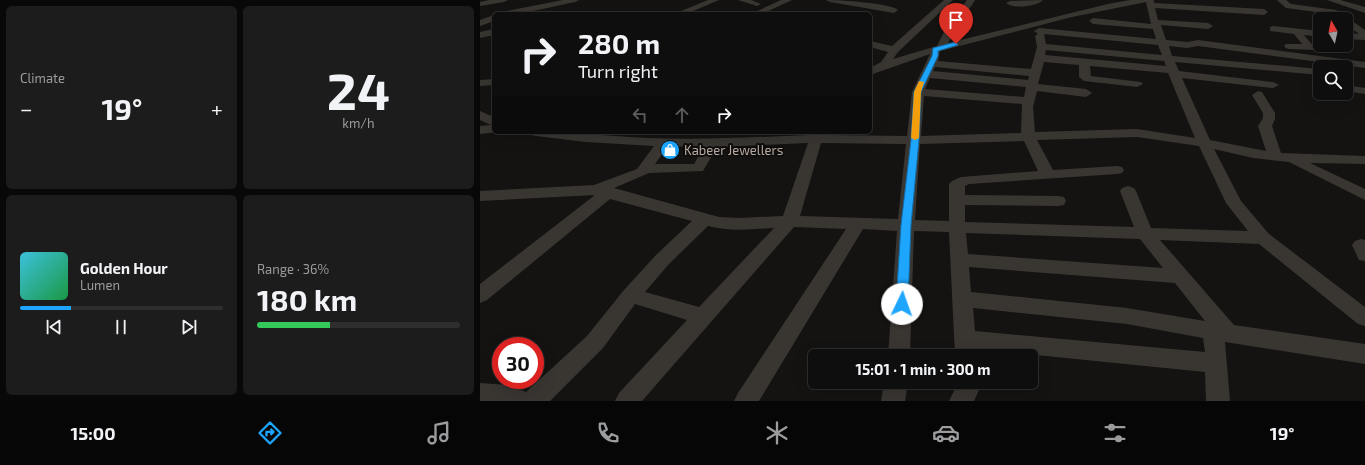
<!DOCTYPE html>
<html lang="en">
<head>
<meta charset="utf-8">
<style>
	:root { --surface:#0f0e0e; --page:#1d1c1c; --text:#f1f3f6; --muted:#9b9c9e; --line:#2f2e2e; --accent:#1ea6ff }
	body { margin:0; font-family:"Exo 2",sans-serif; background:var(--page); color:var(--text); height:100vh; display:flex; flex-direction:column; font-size:15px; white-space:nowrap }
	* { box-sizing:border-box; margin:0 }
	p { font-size:13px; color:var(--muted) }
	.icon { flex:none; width:22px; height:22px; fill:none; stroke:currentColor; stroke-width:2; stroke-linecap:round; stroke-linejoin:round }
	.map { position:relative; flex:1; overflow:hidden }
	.side { display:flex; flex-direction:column; gap:6px; padding:6px; background:#080808; width:480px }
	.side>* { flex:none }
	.hud { position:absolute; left:12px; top:12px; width:380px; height:122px; border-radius:6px; box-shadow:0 4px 16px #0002,0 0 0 1px var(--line); background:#0f0e0e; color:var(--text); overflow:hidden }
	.needle { width:26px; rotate:351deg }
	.fabs { position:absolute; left:833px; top:12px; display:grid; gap:8px }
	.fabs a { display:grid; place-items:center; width:40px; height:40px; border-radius:6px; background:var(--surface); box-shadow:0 4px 16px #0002,0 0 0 1px var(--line); font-size:20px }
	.speed { position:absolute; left:12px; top:337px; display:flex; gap:8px; font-size:20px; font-weight:700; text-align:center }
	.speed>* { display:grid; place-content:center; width:52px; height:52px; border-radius:50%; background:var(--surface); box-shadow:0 4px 16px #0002,0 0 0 1px var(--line); line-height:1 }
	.speed .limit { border:6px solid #d22; background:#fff; color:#111 }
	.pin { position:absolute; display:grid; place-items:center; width:34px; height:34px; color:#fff; margin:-41px -17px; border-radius:50% 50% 50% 0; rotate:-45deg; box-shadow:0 0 4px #0007 }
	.pin .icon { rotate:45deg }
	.me { position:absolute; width:44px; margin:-22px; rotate:3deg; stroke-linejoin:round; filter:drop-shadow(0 0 3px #0008) }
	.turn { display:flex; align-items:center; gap:14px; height:84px; padding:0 20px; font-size:18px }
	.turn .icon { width:52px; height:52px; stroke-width:2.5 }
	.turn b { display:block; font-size:28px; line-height:34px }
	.lanes { display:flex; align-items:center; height:38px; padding:0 20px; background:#0003; justify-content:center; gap:20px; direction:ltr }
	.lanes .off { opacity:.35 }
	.big { font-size:30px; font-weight:700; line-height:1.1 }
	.side .tile { flex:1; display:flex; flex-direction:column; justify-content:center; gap:6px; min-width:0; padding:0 14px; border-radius:6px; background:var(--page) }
	.side .dial { align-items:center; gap:0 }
	.dial b { font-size:52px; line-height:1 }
	.song { display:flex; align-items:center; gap:12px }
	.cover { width:48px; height:48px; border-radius:6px; background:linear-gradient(135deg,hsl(190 70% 55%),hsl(140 70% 35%)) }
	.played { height:4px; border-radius:2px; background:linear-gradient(90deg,var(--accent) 25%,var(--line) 25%) }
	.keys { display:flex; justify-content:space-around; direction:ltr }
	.heat { display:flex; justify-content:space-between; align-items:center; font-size:22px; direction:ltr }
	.charge { height:6px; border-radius:3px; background:linear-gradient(90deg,#34c759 36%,var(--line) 0) }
	.side .tiles { flex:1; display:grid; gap:6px; grid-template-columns:repeat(2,1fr) }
	.trip { position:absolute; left:328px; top:349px; width:230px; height:40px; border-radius:6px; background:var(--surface); box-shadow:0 4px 16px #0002,0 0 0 1px var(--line); font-weight:700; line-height:40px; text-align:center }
	.tab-bar { display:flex; height:64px; justify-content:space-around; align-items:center; background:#060606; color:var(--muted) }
	.tab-bar .icon { width:28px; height:28px }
	.tab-bar .selected { color:var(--accent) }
	.tab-bar b { font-size:18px; color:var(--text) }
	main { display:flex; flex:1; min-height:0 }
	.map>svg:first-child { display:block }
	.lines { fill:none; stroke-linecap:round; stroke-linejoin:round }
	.minor { fill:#393632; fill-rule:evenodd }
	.route { fill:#1ea6ff; stroke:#146ca6 }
	.slow { fill:#f59e0b }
	.labels { text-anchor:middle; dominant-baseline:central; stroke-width:4; stroke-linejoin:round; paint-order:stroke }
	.poi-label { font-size:13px; fill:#b6aaa2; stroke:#0f0e0d; text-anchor:start }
</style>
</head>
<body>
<main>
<section class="side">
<div class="tiles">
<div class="tile"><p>Climate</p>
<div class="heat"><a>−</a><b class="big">19°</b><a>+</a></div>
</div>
<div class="tile dial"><b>24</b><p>km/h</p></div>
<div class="tile">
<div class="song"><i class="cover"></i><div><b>Golden Hour</b><p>Lumen</p></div></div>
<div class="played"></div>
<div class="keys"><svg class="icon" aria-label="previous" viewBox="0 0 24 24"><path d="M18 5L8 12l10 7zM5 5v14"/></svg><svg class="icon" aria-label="pause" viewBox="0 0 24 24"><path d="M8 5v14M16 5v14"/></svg><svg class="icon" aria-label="next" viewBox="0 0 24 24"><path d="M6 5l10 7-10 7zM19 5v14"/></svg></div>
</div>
<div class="tile"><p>Range · 36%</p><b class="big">180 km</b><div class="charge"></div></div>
</div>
</section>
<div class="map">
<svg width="885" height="401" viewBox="0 0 885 401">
	<rect width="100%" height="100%" fill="#141312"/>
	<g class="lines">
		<g class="minor">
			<polygon points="9,0 28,0 24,2 0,6 0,2"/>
			<polygon points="83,0 99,0 95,2 39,14 23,14 27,11"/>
			<polygon points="228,0 239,0 206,14 194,14"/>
			<polygon points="258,0 271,0 281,4 277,6"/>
			<polygon points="301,0 312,0 282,14 271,14"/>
			<path d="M 346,0 C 359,0 410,3 418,10 L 414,13 L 350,2 Z"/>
			<path d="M 464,0 L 473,0 L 418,52 L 413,59 L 457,46 L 464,32 L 487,0 L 495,0 L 468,43 L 628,4 L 650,0 L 674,0 L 674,3 L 784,9 L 788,12 L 784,15 L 675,8 L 678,20 L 728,23 L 733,26 L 728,29 L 681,25 L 686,40 L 707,42 L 718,40 L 885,62 L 885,68 L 718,46 L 707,48 L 689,46 L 692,56 L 840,69 L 840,75 L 695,62 L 699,71 L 793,82 L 799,85 L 793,88 L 702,78 L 730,140 L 786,151 L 778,126 L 783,118 L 783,113 L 772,95 L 778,91 L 782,92 L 795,113 L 795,119 L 792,126 L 801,153 L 885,156 L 885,164 L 830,163 L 885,189 L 885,200 L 809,162 L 773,158 L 734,149 L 761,201 L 789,234 L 885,307 L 885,326 L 878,324 L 779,244 L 680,240 L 754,325 L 885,344 L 885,364 L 745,342 L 750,401 L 726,401 L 725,372 L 496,349 L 497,356 L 475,356 L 469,232 L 434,231 L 430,356 L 408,356 L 417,231 L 383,229 L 279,401 L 254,401 L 258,393 L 366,229 L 314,227 L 162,401 L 135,401 L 139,393 L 207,320 L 155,304 L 123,348 L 70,401 L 0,401 L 0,383 L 28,385 L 46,392 L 107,336 L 144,290 L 176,255 L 212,221 L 130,199 L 7,300 L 0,303 L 0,284 L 115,195 L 0,201 L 0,191 L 114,185 L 157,169 L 174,146 L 106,142 L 56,136 L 51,135 L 49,132 C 89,132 129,136 168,138 C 223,140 276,137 330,135 L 331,132 L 345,132 L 344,135 L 427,136 L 432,92 L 450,54 L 390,75 L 390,68 L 401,62 L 408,52 L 390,47 L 390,41 L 412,46 ZM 666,2 L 671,24 L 613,18 L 609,21 L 613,24 L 673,29 L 676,39 L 559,28 L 554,31 L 558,34 L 555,36 L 557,47 L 551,69 L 458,61 L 460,51 L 592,17 ZM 564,34 L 678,45 L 682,55 L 566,44 ZM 566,50 L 684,61 L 686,66 L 565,55 ZM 564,62 L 599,65 L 599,77 L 604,81 L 657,87 L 663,84 L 661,82 L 611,76 L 610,66 L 688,73 L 715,138 L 657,129 L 555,132 L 553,107 L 557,91 L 606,97 L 612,93 L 606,89 L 558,84 ZM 455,67 L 549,76 L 548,80 L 453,71 ZM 450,78 L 546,87 L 544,97 L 445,89 ZM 444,96 L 542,104 L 541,133 L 441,136 ZM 657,137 L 719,146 L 746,203 L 768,231 L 671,228 L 656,191 L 654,188 L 648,186 L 642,188 L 640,191 L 654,227 L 485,222 L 485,205 L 578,206 L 584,205 L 586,201 L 584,197 L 578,196 L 485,195 L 485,186 L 489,184 L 637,174 L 642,173 L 644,170 L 642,167 L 637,166 L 573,170 L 557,140 ZM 544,141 L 558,171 L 481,177 L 472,181 L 469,184 L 469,221 L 435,220 L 440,144 ZM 328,143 L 303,216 L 259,218 L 239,217 L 134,188 L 169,173 L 223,171 L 237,147 ZM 341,143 L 426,144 L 418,219 L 320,216 ZM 188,146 L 224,147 L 214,164 L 175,164 ZM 228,226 C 250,232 272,229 294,228 L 219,307 L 165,292 L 188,265 ZM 486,233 L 660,239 L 683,268 L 488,254 ZM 489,267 L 695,283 L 725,321 L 647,308 L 491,292 ZM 493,308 L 647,324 L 723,338 L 725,352 L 495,331 Z"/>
			<path d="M 563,0 C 556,7 533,9 526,3 L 530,1 Z"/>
			<polygon points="797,0 806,0 811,4 856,10 885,30 885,40 866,39 866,33 879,34 866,24 866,19 859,19 851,14 806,8"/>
			<polygon points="847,0 860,0 885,7 885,13"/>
			<polygon points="14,15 14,21 0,26 0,20"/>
			<polygon points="793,26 840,31 840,37 824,35 835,48 834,50 809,49 806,48 804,46 806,44 822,44 814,34 790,31 790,27"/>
			<polygon points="14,29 14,35 0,38 0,32"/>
			<polygon points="14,79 14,85 0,86 0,80"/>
			<polygon points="866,85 885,88 885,94 866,91"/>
			<polygon points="0,111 14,117 14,132 18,132 0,134 0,126 11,125 0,120"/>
			<polygon points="881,239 885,240 885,261 879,260 872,245 875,241"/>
			<polygon points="404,382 428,382 425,401 401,401"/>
			<polygon points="474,382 498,382 499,390 494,401 469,401 475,389"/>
		</g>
	</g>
	<polygon class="route" points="476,42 478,45 458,51 458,56 441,92 439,140 431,225 428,304 426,307 418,307 416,304 421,225 431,140 434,92 452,56 453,48"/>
	<polygon class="slow" points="439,81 444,82 441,92 439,138 435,140 431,138 434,92"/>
	<defs>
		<g id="shop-disc" transform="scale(1)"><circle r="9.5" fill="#1ea6ff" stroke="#0f0e0d"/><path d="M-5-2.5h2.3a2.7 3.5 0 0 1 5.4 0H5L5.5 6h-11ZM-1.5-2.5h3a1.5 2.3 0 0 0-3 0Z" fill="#fff"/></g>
	</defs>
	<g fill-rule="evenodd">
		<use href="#shop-disc" x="190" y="150"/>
	</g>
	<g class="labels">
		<g class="poi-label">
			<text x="204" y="150">Kabeer Jewellers</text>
		</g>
	</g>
</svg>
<div class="fabs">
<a><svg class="needle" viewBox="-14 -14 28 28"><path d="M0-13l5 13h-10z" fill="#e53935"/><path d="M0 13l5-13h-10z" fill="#9b9c9e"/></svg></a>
<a><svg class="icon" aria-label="search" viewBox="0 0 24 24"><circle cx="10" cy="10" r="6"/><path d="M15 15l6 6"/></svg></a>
</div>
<div class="speed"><div class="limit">30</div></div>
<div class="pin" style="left:476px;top:44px;background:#d93025"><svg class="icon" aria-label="arrive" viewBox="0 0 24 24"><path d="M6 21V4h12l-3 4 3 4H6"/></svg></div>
<svg class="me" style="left:422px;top:304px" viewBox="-20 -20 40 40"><circle r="19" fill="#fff"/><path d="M0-13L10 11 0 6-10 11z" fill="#1ea6ff"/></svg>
<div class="trip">15:01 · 1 min · 300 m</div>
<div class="hud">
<div class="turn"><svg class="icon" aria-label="right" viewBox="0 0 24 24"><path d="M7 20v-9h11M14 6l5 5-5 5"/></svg><div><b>280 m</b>Turn right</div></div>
<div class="lanes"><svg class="icon off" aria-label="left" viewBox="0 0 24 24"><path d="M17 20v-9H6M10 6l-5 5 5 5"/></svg><svg class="icon off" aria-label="ahead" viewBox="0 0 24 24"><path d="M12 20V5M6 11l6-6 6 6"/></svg><svg class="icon" aria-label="right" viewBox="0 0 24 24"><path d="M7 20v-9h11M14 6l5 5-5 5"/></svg></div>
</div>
</div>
</main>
<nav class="tab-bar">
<b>15:00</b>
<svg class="icon selected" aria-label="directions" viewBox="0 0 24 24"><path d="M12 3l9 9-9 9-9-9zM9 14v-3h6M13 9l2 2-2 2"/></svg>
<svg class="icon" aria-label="music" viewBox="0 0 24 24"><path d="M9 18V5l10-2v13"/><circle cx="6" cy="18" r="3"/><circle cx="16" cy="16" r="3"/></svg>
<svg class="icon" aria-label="phone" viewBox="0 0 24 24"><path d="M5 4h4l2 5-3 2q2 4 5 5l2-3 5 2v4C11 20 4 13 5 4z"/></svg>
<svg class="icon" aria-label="climate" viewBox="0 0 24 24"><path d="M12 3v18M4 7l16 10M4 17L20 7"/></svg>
<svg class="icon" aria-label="car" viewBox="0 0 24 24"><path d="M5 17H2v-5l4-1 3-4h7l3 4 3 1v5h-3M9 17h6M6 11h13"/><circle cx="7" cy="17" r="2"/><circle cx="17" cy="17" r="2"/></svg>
<svg class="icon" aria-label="filters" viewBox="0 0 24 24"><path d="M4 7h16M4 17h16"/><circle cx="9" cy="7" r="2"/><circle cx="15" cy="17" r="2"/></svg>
<b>19°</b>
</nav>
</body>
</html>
